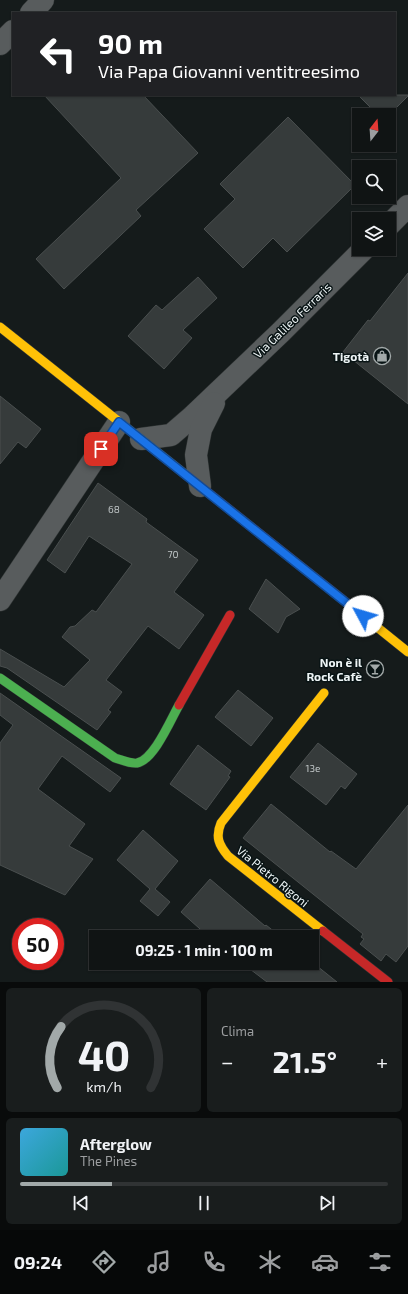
<!DOCTYPE html>
<html lang="it">
<head>
<meta charset="utf-8">
<style>
	:root { --surface:#101414; --page:#191d1d; --text:#f1f3f6; --muted:#9c9ea0; --line:#303334; --accent:#a2a9a9 }
	body { margin:0; font-family:"Exo 2",sans-serif; background:var(--page); color:var(--text); height:100vh; display:flex; flex-direction:column; font-size:15px; white-space:nowrap }
	* { box-sizing:border-box; margin:0 }
	p { font-size:13px; color:var(--muted) }
	.icon { flex:none; width:22px; height:22px; fill:none; stroke:currentColor; stroke-width:2; stroke-linecap:round; stroke-linejoin:round }
	.map { position:relative; height:982px; overflow:hidden }
	.sheet { display:flex; flex-direction:column; gap:6px; padding:6px; background:#090b0b; flex:1 }
	.sheet>* { flex:none }
	.guide { position:absolute; left:12px; top:12px; width:384px; height:84px; border-radius:0px; box-shadow:0 1px 3px #0004,0 0 0 1px var(--line); background:#202124; color:#fff; overflow:hidden }
	.needle { width:26px; rotate:17deg }
	.buttons { position:absolute; left:352px; top:108px; display:grid; gap:8px }
	.buttons a { display:grid; place-items:center; width:44px; height:44px; border-radius:0px; background:var(--surface); box-shadow:0 1px 3px #0004,0 0 0 1px var(--line); font-size:20px }
	.speed { position:absolute; left:12px; top:918px; display:flex; gap:8px; font-size:20px; font-weight:700; text-align:center }
	.speed>* { display:grid; place-content:center; width:52px; height:52px; border-radius:50%; background:var(--surface); box-shadow:0 1px 3px #0004,0 0 0 1px var(--line); line-height:1 }
	.speed .limit { border:6px solid #d22; background:#fff; color:#111 }
	.pin { position:absolute; display:grid; place-items:center; width:34px; height:34px; color:#fff; margin:-17px; border-radius:8px; box-shadow:0 2px 6px #0006 }
	.me { position:absolute; width:44px; margin:-22px; rotate:309deg; stroke-linejoin:round; filter:drop-shadow(0 0 3px #0008) }
	.turn { display:flex; align-items:center; gap:14px; height:84px; padding:0 20px; font-size:18px }
	.turn .icon { width:52px; height:52px; stroke-width:2.5 }
	.turn b { display:block; font-size:28px; line-height:34px }
	.big { font-size:30px; font-weight:700; line-height:1.1 }
	.sheet .widget { flex:1; display:flex; flex-direction:column; justify-content:center; gap:6px; min-width:0; padding:0 14px; border-radius:6px; background:var(--page) }
	.sheet .dial { align-items:center; gap:0 }
	.dial svg { height:104px; overflow:visible; fill:none; stroke:var(--line); stroke-width:7; stroke-linecap:round; text-anchor:middle }
	.dial text { fill:var(--text); stroke:none }
	.song { display:flex; align-items:center; gap:12px }
	.cover { width:48px; height:48px; border-radius:6px; background:linear-gradient(135deg,hsl(200 70% 55%),hsl(180 70% 35%)) }
	.played { height:4px; border-radius:2px; background:linear-gradient(90deg,var(--accent) 25%,var(--line) 25%) }
	.keys { display:flex; justify-content:space-around; direction:ltr }
	.heat { display:flex; justify-content:space-between; align-items:center; font-size:22px; direction:ltr }
	.sheet .tiles { flex:1; display:grid; gap:6px; grid-template-columns:1fr 1fr }
	.widget:last-child { grid-column:span 2 }
	.trip { position:absolute; left:89px; top:930px; width:230px; height:40px; border-radius:0px; background:var(--surface); box-shadow:0 1px 3px #0004,0 0 0 1px var(--line); font-weight:700; line-height:40px; text-align:center }
	.menu { display:flex; height:64px; justify-content:space-around; align-items:center; background:#060808; color:var(--muted) }
	.menu .icon { width:28px; height:28px }
	.menu .on { color:var(--accent) }
	.menu b { font-size:18px; color:var(--text) }
	.map>svg:first-child { display:block }
	.building { fill:#363b3b; stroke:#4a4f4f }
	.lines { fill:none; stroke-linecap:round; stroke-linejoin:round }
	.street-casing { stroke:#2f3434; stroke-width:23 }
	.fast-casing { stroke:#2f3434; stroke-width:10 }
	.slow-casing { stroke:#2f3434; stroke-width:10 }
	.jam-casing { stroke:#2f3434; stroke-width:10 }
	.street { stroke:#585c5d; stroke-width:22 }
	.fast { stroke:#4caf50; stroke-width:9 }
	.slow { stroke:#ffc107; stroke-width:9 }
	.jam { stroke:#c62828; stroke-width:9 }
	.route-casing { stroke:#114b97; stroke-width:10 }
	.route { stroke:#1a73e8; stroke-width:7 }
	.labels { text-anchor:middle; dominant-baseline:central; stroke-width:3; stroke-linejoin:round; paint-order:stroke }
	.number-label { font-size:10px; fill:#c0c6c7 }
	.street-label { font-size:12px; fill:#eef5f6; stroke:#091415 }
	.poi-label { font-size:12px; font-weight:bold; fill:#eef5f6; stroke:#091415; text-anchor:end }
</style>
</head>
<body>
<div class="map">
<svg width="408" height="982" viewBox="0 0 408 982">
	<rect width="100%" height="100%" fill="#151b1b"/>
	<g class="building">
		<polygon points="44,95 143,95 198,153 136,210 141,216 64,289 36,259 121,178"/>
		<polygon points="358,95 408,95 408,96 389,115 378,115"/>
		<polygon points="288,117 355,185 287,252 273,238 243,268 204,229 235,199 220,184"/>
		<polygon points="408,273 408,404 343,352 368,320 370,321"/>
		<polygon points="198,277 217,298 183,330 192,338 164,369 128,336 156,305 162,310"/>
		<polygon points="0,396 41,429 26,448 18,442 0,464"/>
		<polygon points="98,483 147,519 146,522 198,560 174,592 204,615 179,649 148,626 106,680 122,692 108,710 111,712 97,730 7,668 0,666 0,649 64,687 90,660 62,637 70,627 75,626 92,610 96,612 132,564 89,536 65,573 47,560"/>
		<polygon points="266,579 300,609 286,617 278,633 249,609"/>
		<polygon points="238,690 273,718 251,746 215,717"/>
		<polygon points="0,693 121,778 110,792 62,756 38,789 85,824 69,846 93,859 65,895 0,865 0,743 13,725 0,715"/>
		<polygon points="318,743 357,774 345,789 341,786 326,805 290,777"/>
		<polygon points="198,745 231,771 228,776 230,777 206,810 170,784"/>
		<polygon points="271,804 330,852 331,851 356,869 408,805 408,946 396,962 386,954 381,961 360,944 364,939 361,937 363,934 243,838"/>
		<polygon points="143,830 178,861 155,889 170,902 158,916 140,901 150,889 117,860"/>
		<polygon points="210,879 265,926 266,925 281,937 209,937 181,912"/>
		<polygon points="312,962 337,982 267,982 242,963"/>
	</g>
	<g class="lines">
		<g class="street-casing">
			<g id="street">
				<polyline points="31,13 43,0"/>
				<polyline points="0,44 13,31"/>
				<polyline points="389,225 408,206"/>
				<polyline points="141,439 171,435 193,416 281,332 364,249"/>
				<polyline points="200,486 196,455 201,429 214,403"/>
				<polyline points="0,600 119,422"/>
			</g>
		</g>
		<g class="fast-casing">
			<path id="fast" d="M 0,678 L 115,758 C 122,760 130,764 137,763 C 154,760 171,719 179,705"/>
		</g>
		<g class="slow-casing">
			<g id="slow">
				<polyline points="0,327 186,475"/>
				<polyline points="347,603 408,652"/>
				<path d="M 323,931 L 228,856 C 219,845 215,837 221,823 L 324,693"/>
			</g>
		</g>
		<g class="jam-casing">
			<g id="jam">
				<polyline points="186,475 347,603"/>
				<polyline points="179,705 230,615"/>
				<polyline points="323,931 388,982"/>
			</g>
		</g>
		<use href="#street" class="street"/>
		<use href="#fast" class="fast"/>
		<use href="#slow" class="slow"/>
		<use href="#jam" class="jam"/>
	</g>
	<g class="lines">
		<g class="route-casing">
			<polyline id="route" points="101,449 119,422 363,616"/>
		</g>
		<use href="#route" class="route"/>
	</g>
	<defs>
		<g id="shop-ring" transform="scale(0.9)"><circle r="9.5" fill="#091415" stroke="#a2a9a9" stroke-width="1.5"/><path d="M-5-2.5h2.3a2.7 3.5 0 0 1 5.4 0H5L5.5 6h-11ZM-1.5-2.5h3a1.5 2.3 0 0 0-3 0Z" fill="#a2a9a9"/></g>
		<g id="bar-ring" transform="scale(0.9)"><circle r="9.5" fill="#091415" stroke="#a2a9a9" stroke-width="1.5"/><path d="M-6-5H6L.8 .8V4.5H3.5V6h-7V4.5H-.8V.8Z" fill="#a2a9a9"/></g>
	</defs>
	<g fill-rule="evenodd">
		<use href="#shop-ring" x="382" y="356"/>
		<use href="#bar-ring" x="375" y="669"/>
	</g>
	<g class="labels">
		<g class="number-label">
			<text x="114" y="509">68</text>
			<text x="173" y="554">70</text>
			<text x="313" y="768">13e</text>
		</g>
		<g class="street-label">
			<text transform="translate(292 320) rotate(-44)">Via Galileo Ferraris</text>
			<text transform="translate(273 876) rotate(39)">Via Pietro Rigoni</text>
		</g>
		<g class="poi-label">
			<text x="369" y="356">Tigotà</text>
			<text x="362" y="662">Non è il<tspan x="362" dy="14">Rock Cafè</tspan></text>
		</g>
	</g>
</svg>
<div class="buttons">
<a><svg class="needle" viewBox="-14 -14 28 28"><path d="M0-13l5 13h-10z" fill="#e53935"/><path d="M0 13l5-13h-10z" fill="#9c9ea0"/></svg></a>
<a><svg class="icon" aria-label="search" viewBox="0 0 24 24"><circle cx="10" cy="10" r="6"/><path d="M15 15l6 6"/></svg></a>
<a><svg class="icon" aria-label="layers" viewBox="0 0 24 24"><path d="M12 4l9 5-9 5-9-5zM3 14l9 5 9-5"/></svg></a>
</div>
<div class="speed"><div class="limit">50</div></div>
<div class="pin" style="left:101px;top:449px;background:#d93025"><svg class="icon" aria-label="arrive" viewBox="0 0 24 24"><path d="M6 21V4h12l-3 4 3 4H6"/></svg></div>
<svg class="me" style="left:363px;top:616px" viewBox="-20 -20 40 40"><circle r="19" fill="#fff"/><path d="M0-13L10 11 0 6-10 11z" fill="#1a73e8"/></svg>
<div class="trip">09:25 · 1 min · 100 m</div>
<div class="guide">
<div class="turn"><svg class="icon" aria-label="left" viewBox="0 0 24 24"><path d="M17 20v-9H6M10 6l-5 5 5 5"/></svg><div><b>90 m</b>Via Papa Giovanni ventitreesimo</div></div>
</div>
</div>
<section class="sheet">
<div class="tiles">
<div class="widget dial"><svg viewBox="0 0 100 80">
<path d="M14 69A42 42 0 1 1 86 69"/>
<path d="M14 69A42 42 0 0 1 17 22" stroke="#a2a9a9"/>
<text x="50" y="56" font-size="32" font-weight="700">40</text>
<text x="50" y="72" font-size="11">km/h</text>
</svg></div>
<div class="widget"><p>Clima</p>
<div class="heat"><a>−</a><b class="big">21.5°</b><a>+</a></div>
</div>
<div class="widget">
<div class="song"><i class="cover"></i><div><b>Afterglow</b><p>The Pines</p></div></div>
<div class="played"></div>
<div class="keys"><svg class="icon" aria-label="previous" viewBox="0 0 24 24"><path d="M18 5L8 12l10 7zM5 5v14"/></svg><svg class="icon" aria-label="pause" viewBox="0 0 24 24"><path d="M8 5v14M16 5v14"/></svg><svg class="icon" aria-label="next" viewBox="0 0 24 24"><path d="M6 5l10 7-10 7zM19 5v14"/></svg></div>
</div>
</div>
</section>
<nav class="menu">
<b>09:24</b>
<svg class="icon on" aria-label="directions" viewBox="0 0 24 24"><path d="M12 3l9 9-9 9-9-9zM9 14v-3h6M13 9l2 2-2 2"/></svg>
<svg class="icon" aria-label="music" viewBox="0 0 24 24"><path d="M9 18V5l10-2v13"/><circle cx="6" cy="18" r="3"/><circle cx="16" cy="16" r="3"/></svg>
<svg class="icon" aria-label="phone" viewBox="0 0 24 24"><path d="M5 4h4l2 5-3 2q2 4 5 5l2-3 5 2v4C11 20 4 13 5 4z"/></svg>
<svg class="icon" aria-label="climate" viewBox="0 0 24 24"><path d="M12 3v18M4 7l16 10M4 17L20 7"/></svg>
<svg class="icon" aria-label="car" viewBox="0 0 24 24"><path d="M5 17H2v-5l4-1 3-4h7l3 4 3 1v5h-3M9 17h6M6 11h13"/><circle cx="7" cy="17" r="2"/><circle cx="17" cy="17" r="2"/></svg>
<svg class="icon" aria-label="filters" viewBox="0 0 24 24"><path d="M4 7h16M4 17h16"/><circle cx="9" cy="7" r="2"/><circle cx="15" cy="17" r="2"/></svg>
</nav>
</body>
</html>
